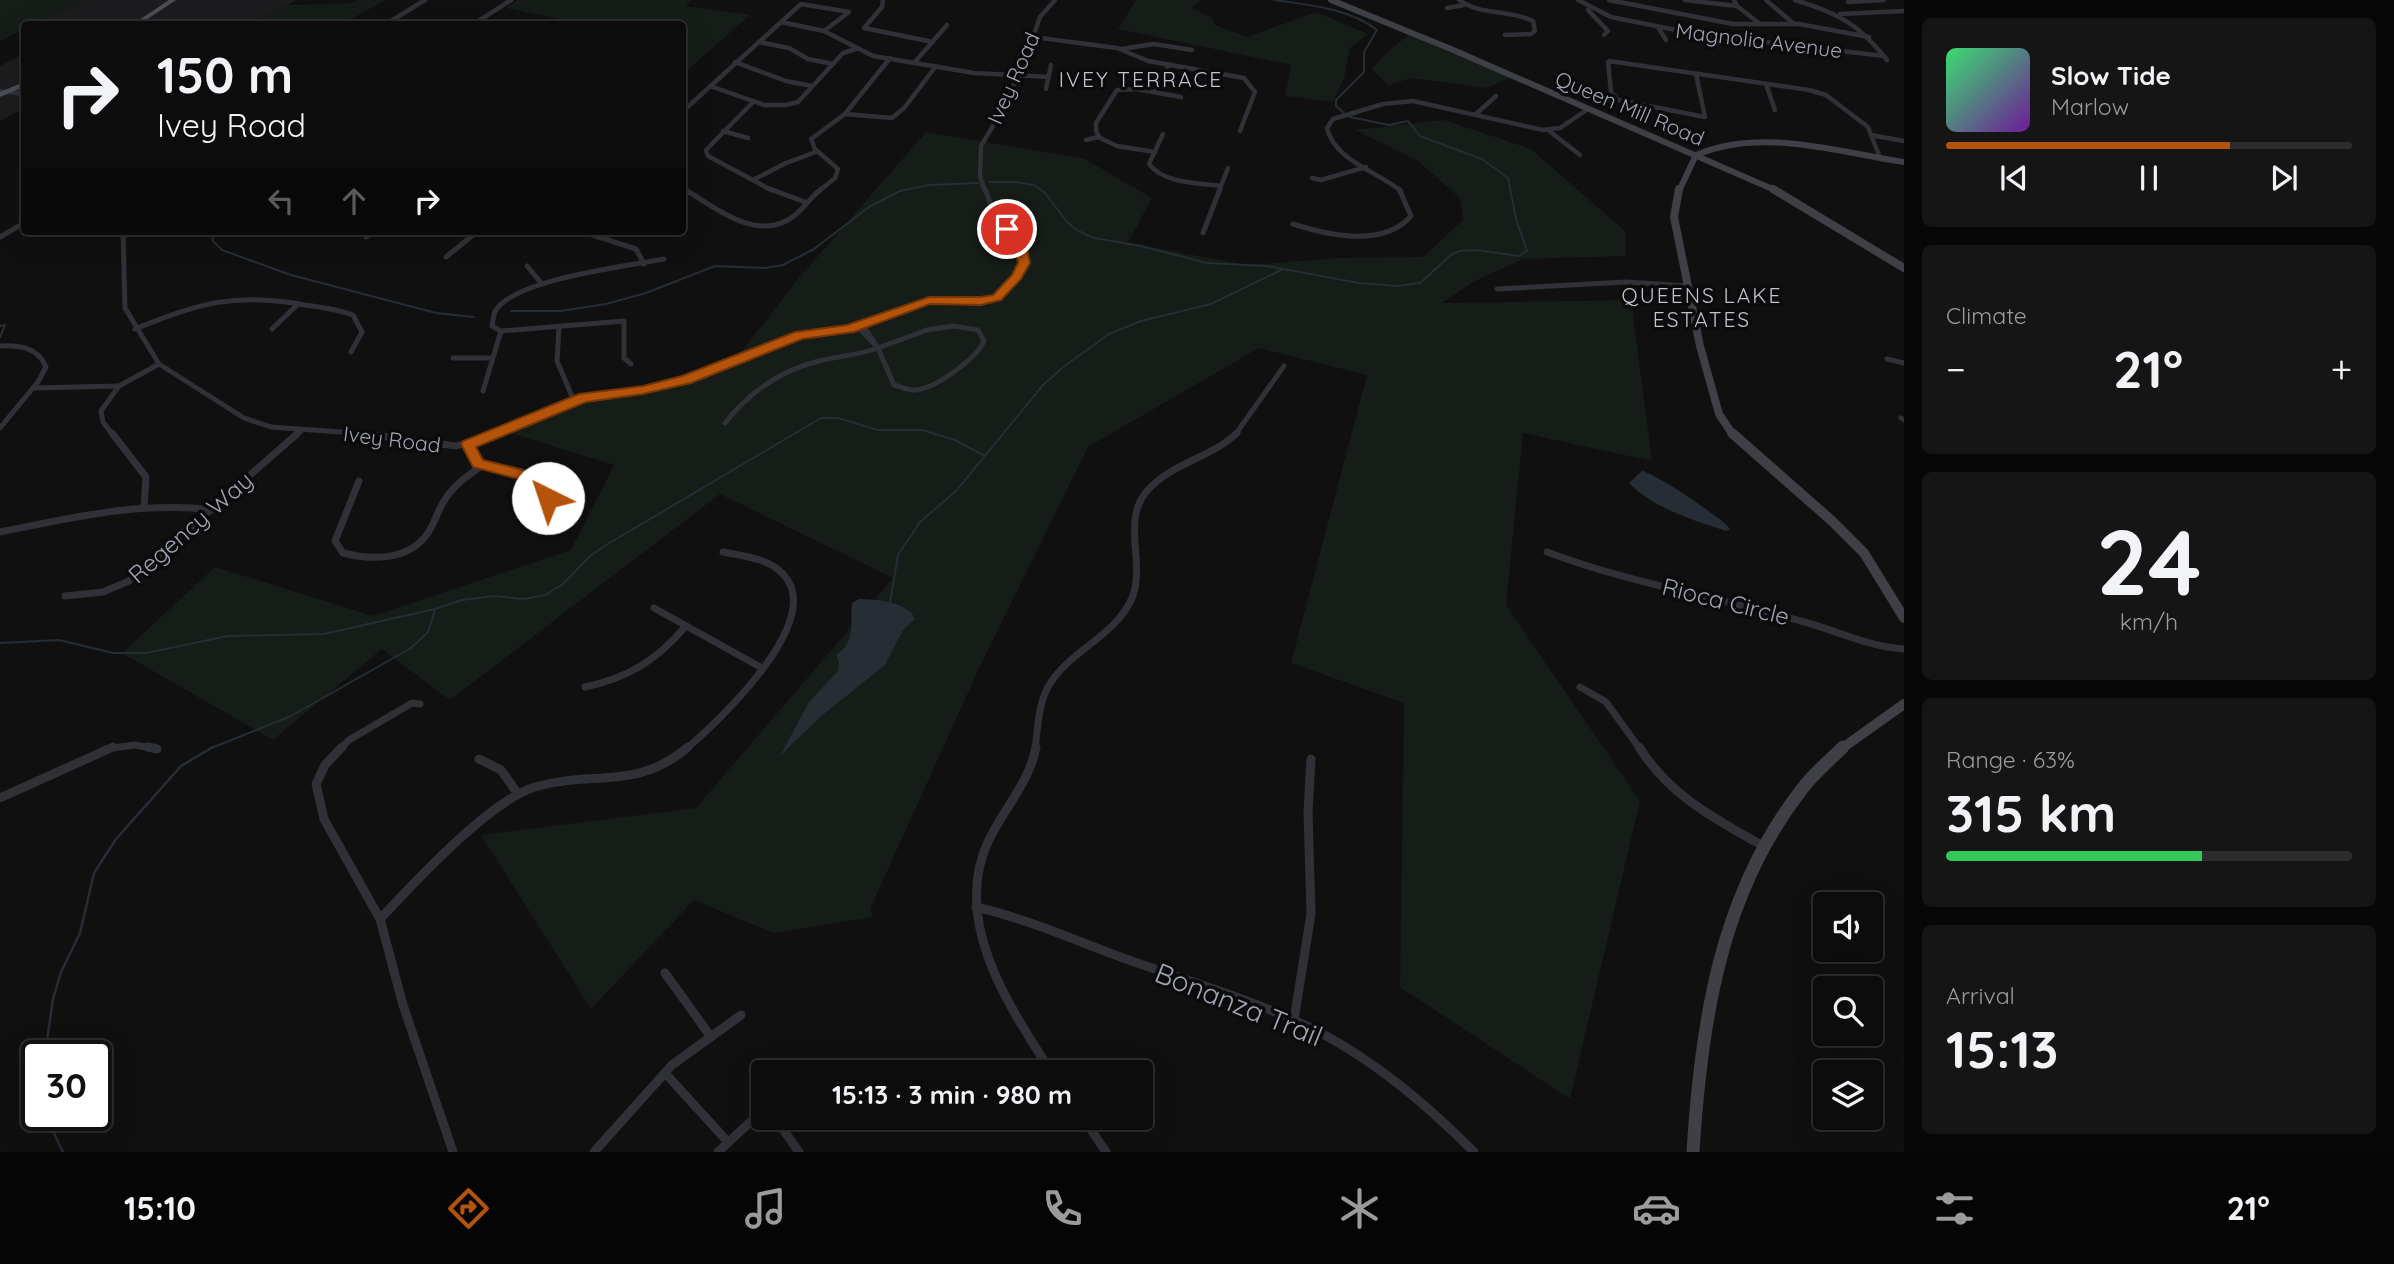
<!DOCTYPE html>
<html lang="en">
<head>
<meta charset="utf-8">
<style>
	:root { --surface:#0c0c0d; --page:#151516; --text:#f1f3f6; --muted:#9a9b9d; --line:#2c2c2e; --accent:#b45309 }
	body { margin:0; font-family:Quicksand,sans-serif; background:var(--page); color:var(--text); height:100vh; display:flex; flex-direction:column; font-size:26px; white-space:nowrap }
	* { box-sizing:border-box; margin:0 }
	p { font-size:23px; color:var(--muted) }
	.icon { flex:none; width:38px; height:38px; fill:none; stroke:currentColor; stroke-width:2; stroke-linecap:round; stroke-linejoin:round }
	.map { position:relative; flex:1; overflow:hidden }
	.sheet { display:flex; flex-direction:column; gap:18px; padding:18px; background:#070707; width:490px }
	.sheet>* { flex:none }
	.top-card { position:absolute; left:21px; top:21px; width:665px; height:214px; border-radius:7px; box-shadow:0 7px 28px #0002,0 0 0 2px var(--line); background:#0c0c0d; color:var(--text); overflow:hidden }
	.controls { position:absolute; left:1813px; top:892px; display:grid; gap:14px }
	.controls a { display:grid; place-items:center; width:70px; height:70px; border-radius:7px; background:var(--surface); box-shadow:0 7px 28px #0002,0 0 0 2px var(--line); font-size:35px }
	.speed { position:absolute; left:21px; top:1040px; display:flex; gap:14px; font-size:35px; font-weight:700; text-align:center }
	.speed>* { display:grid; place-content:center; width:91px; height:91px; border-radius:50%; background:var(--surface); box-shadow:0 7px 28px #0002,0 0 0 2px var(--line); line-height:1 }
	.speed .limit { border:4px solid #111; border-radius:10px; background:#fff; color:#111 }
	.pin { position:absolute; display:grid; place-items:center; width:60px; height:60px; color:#fff; margin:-30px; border:4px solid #fff; border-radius:50%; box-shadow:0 2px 7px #0007 }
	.me { position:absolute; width:77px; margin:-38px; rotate:319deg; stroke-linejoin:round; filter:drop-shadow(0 0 5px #0008) }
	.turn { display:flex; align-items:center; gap:24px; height:147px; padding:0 21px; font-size:32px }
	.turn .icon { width:91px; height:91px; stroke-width:2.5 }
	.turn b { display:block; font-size:49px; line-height:60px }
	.lanes { display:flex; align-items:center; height:66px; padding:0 21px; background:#0003; justify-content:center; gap:35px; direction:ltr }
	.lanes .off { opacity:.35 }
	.big { font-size:52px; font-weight:800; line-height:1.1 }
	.sheet .card { flex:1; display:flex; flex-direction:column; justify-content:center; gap:10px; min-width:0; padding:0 24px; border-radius:10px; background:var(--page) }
	.sheet .dial { align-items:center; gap:0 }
	.dial b { font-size:91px; line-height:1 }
	.song { display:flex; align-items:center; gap:21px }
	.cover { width:84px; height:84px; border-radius:10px; background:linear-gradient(135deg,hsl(140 70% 55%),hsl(280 70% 35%)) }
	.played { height:7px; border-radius:4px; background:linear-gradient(90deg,var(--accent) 70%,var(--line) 70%) }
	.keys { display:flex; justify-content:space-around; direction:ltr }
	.heat { display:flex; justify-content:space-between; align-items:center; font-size:38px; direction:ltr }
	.charge { height:10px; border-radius:5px; background:linear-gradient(90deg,#34c759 63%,var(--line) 0) }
	.trip { position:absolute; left:751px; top:1060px; width:402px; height:70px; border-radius:7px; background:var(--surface); box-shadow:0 7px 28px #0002,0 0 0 2px var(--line); font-weight:800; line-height:70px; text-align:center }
	.dock { display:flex; height:112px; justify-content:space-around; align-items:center; background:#050505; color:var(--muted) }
	.dock .icon { width:49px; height:49px }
	.dock .selected { color:var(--accent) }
	.dock b { font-size:32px; color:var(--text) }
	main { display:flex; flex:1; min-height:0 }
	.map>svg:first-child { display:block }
	.built { fill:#1c1c1e }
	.green { fill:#161c17 }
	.water { fill:#262d35 }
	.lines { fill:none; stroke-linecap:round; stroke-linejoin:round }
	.stream-far1 { stroke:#262d35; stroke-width:2 }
	.stream { stroke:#262d35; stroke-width:2.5 }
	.street-far3 { stroke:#303136; stroke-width:4.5 }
	.street-far2 { stroke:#303136; stroke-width:5 }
	.street-far1 { stroke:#303136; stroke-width:7 }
	.street { stroke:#303136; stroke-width:9 }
	.secondary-far3 { stroke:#3e4046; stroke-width:6 }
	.secondary-far2 { stroke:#3e4046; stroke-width:8 }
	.secondary-far1 { stroke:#3e4046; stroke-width:10 }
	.secondary { stroke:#3e4046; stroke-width:13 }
	.primary { fill:#4c4e55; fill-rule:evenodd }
	.route { fill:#b45309; stroke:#753606; stroke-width:2 }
	.labels { text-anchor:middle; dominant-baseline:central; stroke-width:7; stroke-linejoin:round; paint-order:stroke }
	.far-street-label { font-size:21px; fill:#a0a4b3; stroke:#0b0b0c }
	.far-neighbourhood-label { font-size:21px; letter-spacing:2px; fill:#c1c4cf; stroke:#0b0b0c }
	.street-label { font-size:24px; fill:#a0a4b3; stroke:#0b0b0c }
	.near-street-label { font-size:28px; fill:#a0a4b3; stroke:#0b0b0c }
</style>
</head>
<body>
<main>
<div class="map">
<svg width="1904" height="1152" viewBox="0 0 1904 1152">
	<rect width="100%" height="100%" fill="#101011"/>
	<g class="built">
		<polygon points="87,0 296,0 252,24 39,22"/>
		<polygon points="24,54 24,108 0,121 0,66"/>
	</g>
	<g class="green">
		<polygon points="0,0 87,0 35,24 24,24 24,29 0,41"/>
		<polygon points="358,0 386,0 342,24 252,24 286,5 352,3"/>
		<polygon points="517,0 692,0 685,6 750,15 683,74 682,24 585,24 506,8"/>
		<polygon points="1136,0 1201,0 1192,8 1213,18 1215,25 1247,37 1316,12 1368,34 1350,48 1344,78 1333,102 1285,96 1291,65 1118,29"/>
		<polygon points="1414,31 1512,77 1487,88 1412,78 1388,85 1372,69 1387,52"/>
		<polygon points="1444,120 1531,149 1626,232 1625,256 1523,259 1473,282 1442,303 1631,300 1652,461 1523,433 1506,605 1640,801 1570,1099 1400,987 1404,703 1291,663 1367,375 1259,348 1088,447 981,664 870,909 873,917 774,933 694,900 591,1009 481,835 696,808 893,578 720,494 450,700 382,649 273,740 122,653 215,567 373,616 571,550 614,465 507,432 595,395 650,391 684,383 732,364 798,279 926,132 1085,159 1152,198 1128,243 1248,265 1339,258 1423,257 1463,220 1460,198 1418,161 1355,130"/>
	</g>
	<g class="water">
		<path d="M 1642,471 C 1653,472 1724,519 1730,529 L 1726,531 C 1693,520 1653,508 1629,483 Z"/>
		<path d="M 859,599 C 875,599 909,602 915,619 L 903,630 L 885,665 L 820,717 L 780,756 L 809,702 L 838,671 L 839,663 L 836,655 C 856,643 850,623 852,603 Z"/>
	</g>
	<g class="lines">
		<g class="stream-far1">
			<path d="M 1274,0 C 1309,5 1348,8 1377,30 L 1364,52 L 1364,72 L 1336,100 L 1336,106 L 1344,113"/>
			<polyline points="989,182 1015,182 1034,185 1045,193 1067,222 1078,231 1094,238 1141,246 1207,263 1267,266 1359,283 1397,286 1420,283 1451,255 1459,251 1476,250 1519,256 1527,251 1516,219 1508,178 1482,159 1420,136 1408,121 1389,125 1350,117"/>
			<polyline points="212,231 213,241 222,250 291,275 436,313 474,317"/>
			<polyline points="511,311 561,311 606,304 646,293 715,266 765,268 783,265 814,249 869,207 900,191 929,185 978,183"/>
			<polyline points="0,326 5,325 0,337"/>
			<polyline points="890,603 898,555 920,522 957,490 1043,385 1062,368 1109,334 1141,321 1211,304 1281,270"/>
			<polyline points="0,643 59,640 113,653 146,653 228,636 324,634 435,609 462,600 494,596 524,599 545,595 563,584 590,556 606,545 821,418 838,418 878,430 922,430 955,440 983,455"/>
			<polyline points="209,749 291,716 411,648 428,632 435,610"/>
		</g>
		<g class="stream">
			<polyline points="45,1055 53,999 61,972 80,933 94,873 116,839 181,766 213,747"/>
			<polyline points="45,1115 63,1152"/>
		</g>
		<g class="street-far3">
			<polyline points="883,0 882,7 864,28 933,42"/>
			<path d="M 1459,0 C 1481,16 1509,9 1533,21 L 1535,31 L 1531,34 L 1505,35"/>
			<polyline points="1578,0 1611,17 1696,34 1884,56"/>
			<polyline points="1609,0 1733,24 1799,24 1869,37"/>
			<polyline points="1685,0 1737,6"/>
			<polyline points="1734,0 1737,6 1760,24"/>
			<polyline points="1766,0 1793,23"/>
			<path d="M 1795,0 C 1838,13 1859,24 1887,60"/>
			<polyline points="1848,2 1884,0"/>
			<polyline points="1447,8 1464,5"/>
			<polyline points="1588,10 1608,31 1604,35"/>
			<polyline points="1840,14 1904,11"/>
			<polyline points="781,22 824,31 873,56 974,73 1049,77"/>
			<polyline points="386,24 425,0"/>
			<polyline points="474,24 511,0"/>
			<polyline points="1658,27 1666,40"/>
			<polyline points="1033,37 1117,48 1148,61 1244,78 1255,92 1240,131"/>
			<polyline points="759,42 789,48 808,59 833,64"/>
			<polyline points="1121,49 1154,44 1192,50"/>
			<polyline points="735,62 786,81 812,86"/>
			<polyline points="914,63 947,25"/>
			<polyline points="1696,74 1705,117 1618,100 1611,92 1608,62 1609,61 1809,90 1826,95 1868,127 1880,158"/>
			<polyline points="1766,84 1775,110"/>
			<polyline points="710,86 764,105 786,105 798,102 843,53 856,49"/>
			<polyline points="1046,89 1051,65"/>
			<polyline points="0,91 24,94"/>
			<polyline points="1155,92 1169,64"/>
			<polyline points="752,103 706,150 708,156 773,191"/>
			<polyline points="682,112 801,4 849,12 824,31"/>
			<polyline points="845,114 892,118 905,107 936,66"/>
			<polyline points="1476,114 1496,96"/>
			<polyline points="1548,130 1580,155"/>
			<polyline points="723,131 748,138"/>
			<path d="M 1163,134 L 1149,164 C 1164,184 1199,183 1221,186"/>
			<polyline points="1871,135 1904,141"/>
			<polyline points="1086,140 1098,137"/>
			<polyline points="1155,152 1117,146 1100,138 1096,131 1096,123 1117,90 1136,89 1181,97"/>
			<polyline points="1312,178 1321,180 1366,167"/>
			<polyline points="753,180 786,163 816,152"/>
			<polyline points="682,188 687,191"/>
			<polyline points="819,191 835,178 838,169 815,149 811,139 845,114 890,58"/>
			<polyline points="985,191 980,177 981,146 1011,95 1021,53 1032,40 1040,17 1055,0"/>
			<polyline points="1219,191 1228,168"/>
			<path d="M 1401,191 C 1378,172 1334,160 1327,128 L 1333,119 L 1383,104 L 1413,101 L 1543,130 L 1560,128 L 1588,109"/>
		</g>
		<g class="street-far2">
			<path d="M 684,189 C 716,207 757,244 794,216 C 802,210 811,197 821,189"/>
			<polyline points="770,189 805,202"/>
			<path d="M 1293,224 C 1327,235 1383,248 1411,216 L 1399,189"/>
			<polyline points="123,231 125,308 159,364 244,418 271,427 382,435"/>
			<polyline points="580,231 636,249 644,264"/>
			<polyline points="1203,233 1220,189"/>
			<polyline points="0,237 24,223"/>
			<polyline points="366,237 374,231"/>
			<polyline points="446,257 478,231"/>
			<polyline points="527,266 542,284"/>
			<polyline points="1497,289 1626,282 1688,286"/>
			<polyline points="857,326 878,348 863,325"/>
			<path d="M 953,326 L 978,330 L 984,341 C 976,359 936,388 916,390 C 909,391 901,387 894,385 L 878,348 L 927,330 Z"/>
			<polyline points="559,327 557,361 574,401"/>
			<path d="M 135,329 C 200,303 235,292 305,305 C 321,307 338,309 353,315 L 362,332 L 351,352"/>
			<polyline points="272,329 298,304"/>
			<path d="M 0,346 C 19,345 38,347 46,367 L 38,382 L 0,428"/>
			<polyline points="453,358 491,358"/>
			<polyline points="1887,359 1904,363"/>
			<path d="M 631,364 L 624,358 L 624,321 L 501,331 L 492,326 C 493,322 493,314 496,310 C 516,279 628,266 664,259"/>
			<polyline points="33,388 119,386"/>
			<polyline points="483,391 501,331"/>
			<polyline points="1901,418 1904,420"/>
			<path d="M 725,423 C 749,393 781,370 819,361 C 839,356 859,355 878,348"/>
			<polyline points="113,435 103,422 101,411 119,386 159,364"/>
			<polyline points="296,435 302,430"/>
			<polyline points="496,435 552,409 584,398 643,390 686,380 799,335 849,329 929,300 981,301 997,298 1025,263 1024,255 993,210 985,189"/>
			<polyline points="1235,435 1284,366"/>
		</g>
		<g class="street-far1">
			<polyline points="112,433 146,477 144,507"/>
			<polyline points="359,433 456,446 500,433"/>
			<polyline points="468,445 478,463 524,474 546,484 548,498 534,518"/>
			<path d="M 359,481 L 335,541 L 343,553 C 370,560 405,561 425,537 C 435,525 437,510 446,498 C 455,484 470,474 483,465"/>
			<path d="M 0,532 C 71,518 140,501 212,510"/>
			<path d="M 1547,552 C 1629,583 1716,597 1801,621 C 1836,630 1868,647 1904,649"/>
			<polyline points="65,596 103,592 129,581 298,433"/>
			<polyline points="654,608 762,668"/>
			<path d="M 585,687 C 628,678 657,660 685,627"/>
			<polyline points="1580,687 1606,702 1640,749"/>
			<polyline points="105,749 135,745 157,749"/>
			<polyline points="340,749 349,740 412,703 420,704"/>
			<path d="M 686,749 C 718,722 827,620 783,574 C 768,558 743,556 723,552"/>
			<path d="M 1035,749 C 1038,727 1038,701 1051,682 C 1072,650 1116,635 1132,598 C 1146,564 1121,521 1147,491 C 1171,463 1211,458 1237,433"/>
		</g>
		<g class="street">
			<polyline points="148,747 157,749"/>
			<polyline points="342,747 325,765 316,784 324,819 380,919 403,1005 453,1152"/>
			<path d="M 1036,747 C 1029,784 1003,809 988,842 C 951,922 1010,1008 1052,1073"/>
			<path d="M 1639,747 C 1669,795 1715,819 1763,846"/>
			<polyline points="479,759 501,770 518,794"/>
			<polyline points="0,798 113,747"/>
			<path d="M 976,907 C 1028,919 1076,941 1126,959 C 1191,982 1258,1001 1319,1032 C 1378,1063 1428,1106 1474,1152"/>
			<path d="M 380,919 C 414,883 489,801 535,787 C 592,770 637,791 688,747"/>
			<polyline points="665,973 711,1037"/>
			<polyline points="1294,1020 1311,914 1308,812 1311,759"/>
			<polyline points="665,1073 727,1141"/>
			<polyline points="775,1118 799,1152"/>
			<polyline points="1083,1118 1106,1152"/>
			<polyline points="594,1152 672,1065 741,1015"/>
			<polyline points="718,1152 763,1110"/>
		</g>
		<g class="secondary-far3">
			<polyline points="1331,0 1451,49 1777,191"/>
			<path d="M 1679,191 L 1696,155 C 1761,127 1837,152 1904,162"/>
		</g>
		<g class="secondary-far2">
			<polyline points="1679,189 1674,217 1700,346 1719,414 1733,435"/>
			<polyline points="1773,189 1904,268"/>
		</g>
		<g class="secondary-far1">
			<polyline points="1732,433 1832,521 1864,553 1904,618"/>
			<polyline points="1841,749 1904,704"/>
		</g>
		<path class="secondary" d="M 1693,1152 C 1701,1023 1720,894 1802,789 C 1813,774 1829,761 1843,747"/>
		<g class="primary">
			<polygon points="169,0 176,0 140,24 133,24"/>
			<polygon points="24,82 24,87 0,97 0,92"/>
		</g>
	</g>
	<polygon class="route" points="1003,227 1011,227 1027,248 1030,263 1021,279 1001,300 981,305 930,304 854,332 802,339 691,383 643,394 586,402 476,447 483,460 544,475 556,489 554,502 543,502 541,491 534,483 473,467 461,444 463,441 579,394 643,386 682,376 795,332 847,325 929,297 981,297 993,295 1012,275 1018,263 1015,248 1001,229"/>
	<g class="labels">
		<g class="far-street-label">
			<text transform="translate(1759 40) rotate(7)">Magnolia Avenue</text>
			<text transform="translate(1013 78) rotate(-66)">Ivey Road</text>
			<text transform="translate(1630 108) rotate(23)">Queen Mill Road</text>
			<text transform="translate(392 439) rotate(7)">Ivey Road</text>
		</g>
		<g class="far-neighbourhood-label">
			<text x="1141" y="79">IVEY TERRACE</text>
			<text x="1702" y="295">QUEENS LAKE<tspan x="1702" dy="24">ESTATES</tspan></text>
		</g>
		<g class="street-label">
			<text transform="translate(190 527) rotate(-41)">Regency Way</text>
			<text transform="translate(1726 601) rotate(14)">Rioca Circle</text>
		</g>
		<g class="near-street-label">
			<text transform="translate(1239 1004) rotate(22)">Bonanza Trail</text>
		</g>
	</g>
</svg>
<div class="controls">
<a><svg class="icon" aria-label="sound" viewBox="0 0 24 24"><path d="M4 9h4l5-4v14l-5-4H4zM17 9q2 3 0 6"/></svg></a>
<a><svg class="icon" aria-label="search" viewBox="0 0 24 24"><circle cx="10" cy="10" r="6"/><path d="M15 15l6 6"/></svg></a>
<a><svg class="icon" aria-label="layers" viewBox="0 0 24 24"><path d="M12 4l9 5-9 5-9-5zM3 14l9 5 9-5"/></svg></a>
</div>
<div class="speed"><div class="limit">30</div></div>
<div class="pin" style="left:1007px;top:229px;background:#d93025"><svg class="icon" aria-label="arrive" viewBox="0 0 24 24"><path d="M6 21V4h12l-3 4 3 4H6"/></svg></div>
<svg class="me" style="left:548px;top:498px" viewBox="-20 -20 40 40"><circle r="19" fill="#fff"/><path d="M0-13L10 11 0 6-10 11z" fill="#b45309"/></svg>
<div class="trip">15:13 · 3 min · 980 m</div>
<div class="top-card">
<div class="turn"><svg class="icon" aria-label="right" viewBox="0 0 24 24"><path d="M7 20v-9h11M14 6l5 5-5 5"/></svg><div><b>150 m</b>Ivey Road</div></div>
<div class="lanes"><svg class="icon off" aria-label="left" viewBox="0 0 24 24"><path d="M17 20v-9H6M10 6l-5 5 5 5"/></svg><svg class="icon off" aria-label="ahead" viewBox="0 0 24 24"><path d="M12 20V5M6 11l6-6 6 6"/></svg><svg class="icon" aria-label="right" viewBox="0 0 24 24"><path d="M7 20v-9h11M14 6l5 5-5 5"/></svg></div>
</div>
</div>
<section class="sheet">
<div class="card">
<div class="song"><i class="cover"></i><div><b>Slow Tide</b><p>Marlow</p></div></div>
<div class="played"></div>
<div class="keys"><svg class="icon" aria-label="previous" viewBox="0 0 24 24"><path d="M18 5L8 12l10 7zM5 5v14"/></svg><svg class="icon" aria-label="pause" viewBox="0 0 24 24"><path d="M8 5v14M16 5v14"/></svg><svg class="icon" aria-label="next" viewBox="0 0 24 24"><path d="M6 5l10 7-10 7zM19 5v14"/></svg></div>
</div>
<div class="card"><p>Climate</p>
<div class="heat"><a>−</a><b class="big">21°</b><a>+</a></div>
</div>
<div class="card dial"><b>24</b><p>km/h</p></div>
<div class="card"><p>Range · 63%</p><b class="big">315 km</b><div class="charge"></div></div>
<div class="card"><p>Arrival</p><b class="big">15:13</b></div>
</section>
</main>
<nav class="dock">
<b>15:10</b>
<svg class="icon selected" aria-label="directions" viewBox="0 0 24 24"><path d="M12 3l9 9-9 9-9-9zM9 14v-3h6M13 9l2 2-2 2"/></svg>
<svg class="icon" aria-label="music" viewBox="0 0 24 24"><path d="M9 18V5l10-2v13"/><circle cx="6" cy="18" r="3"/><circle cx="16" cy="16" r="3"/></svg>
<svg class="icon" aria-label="phone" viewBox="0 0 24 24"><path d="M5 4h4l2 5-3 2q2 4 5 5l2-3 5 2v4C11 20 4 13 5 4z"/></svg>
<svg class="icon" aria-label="climate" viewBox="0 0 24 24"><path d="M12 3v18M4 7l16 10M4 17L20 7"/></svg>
<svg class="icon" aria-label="car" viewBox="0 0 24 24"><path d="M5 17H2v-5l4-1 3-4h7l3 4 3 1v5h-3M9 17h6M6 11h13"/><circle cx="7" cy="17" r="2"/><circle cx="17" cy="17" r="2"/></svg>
<svg class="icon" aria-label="filters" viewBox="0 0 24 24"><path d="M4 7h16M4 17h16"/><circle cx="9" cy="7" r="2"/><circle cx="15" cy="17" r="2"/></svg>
<b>21°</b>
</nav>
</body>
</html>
